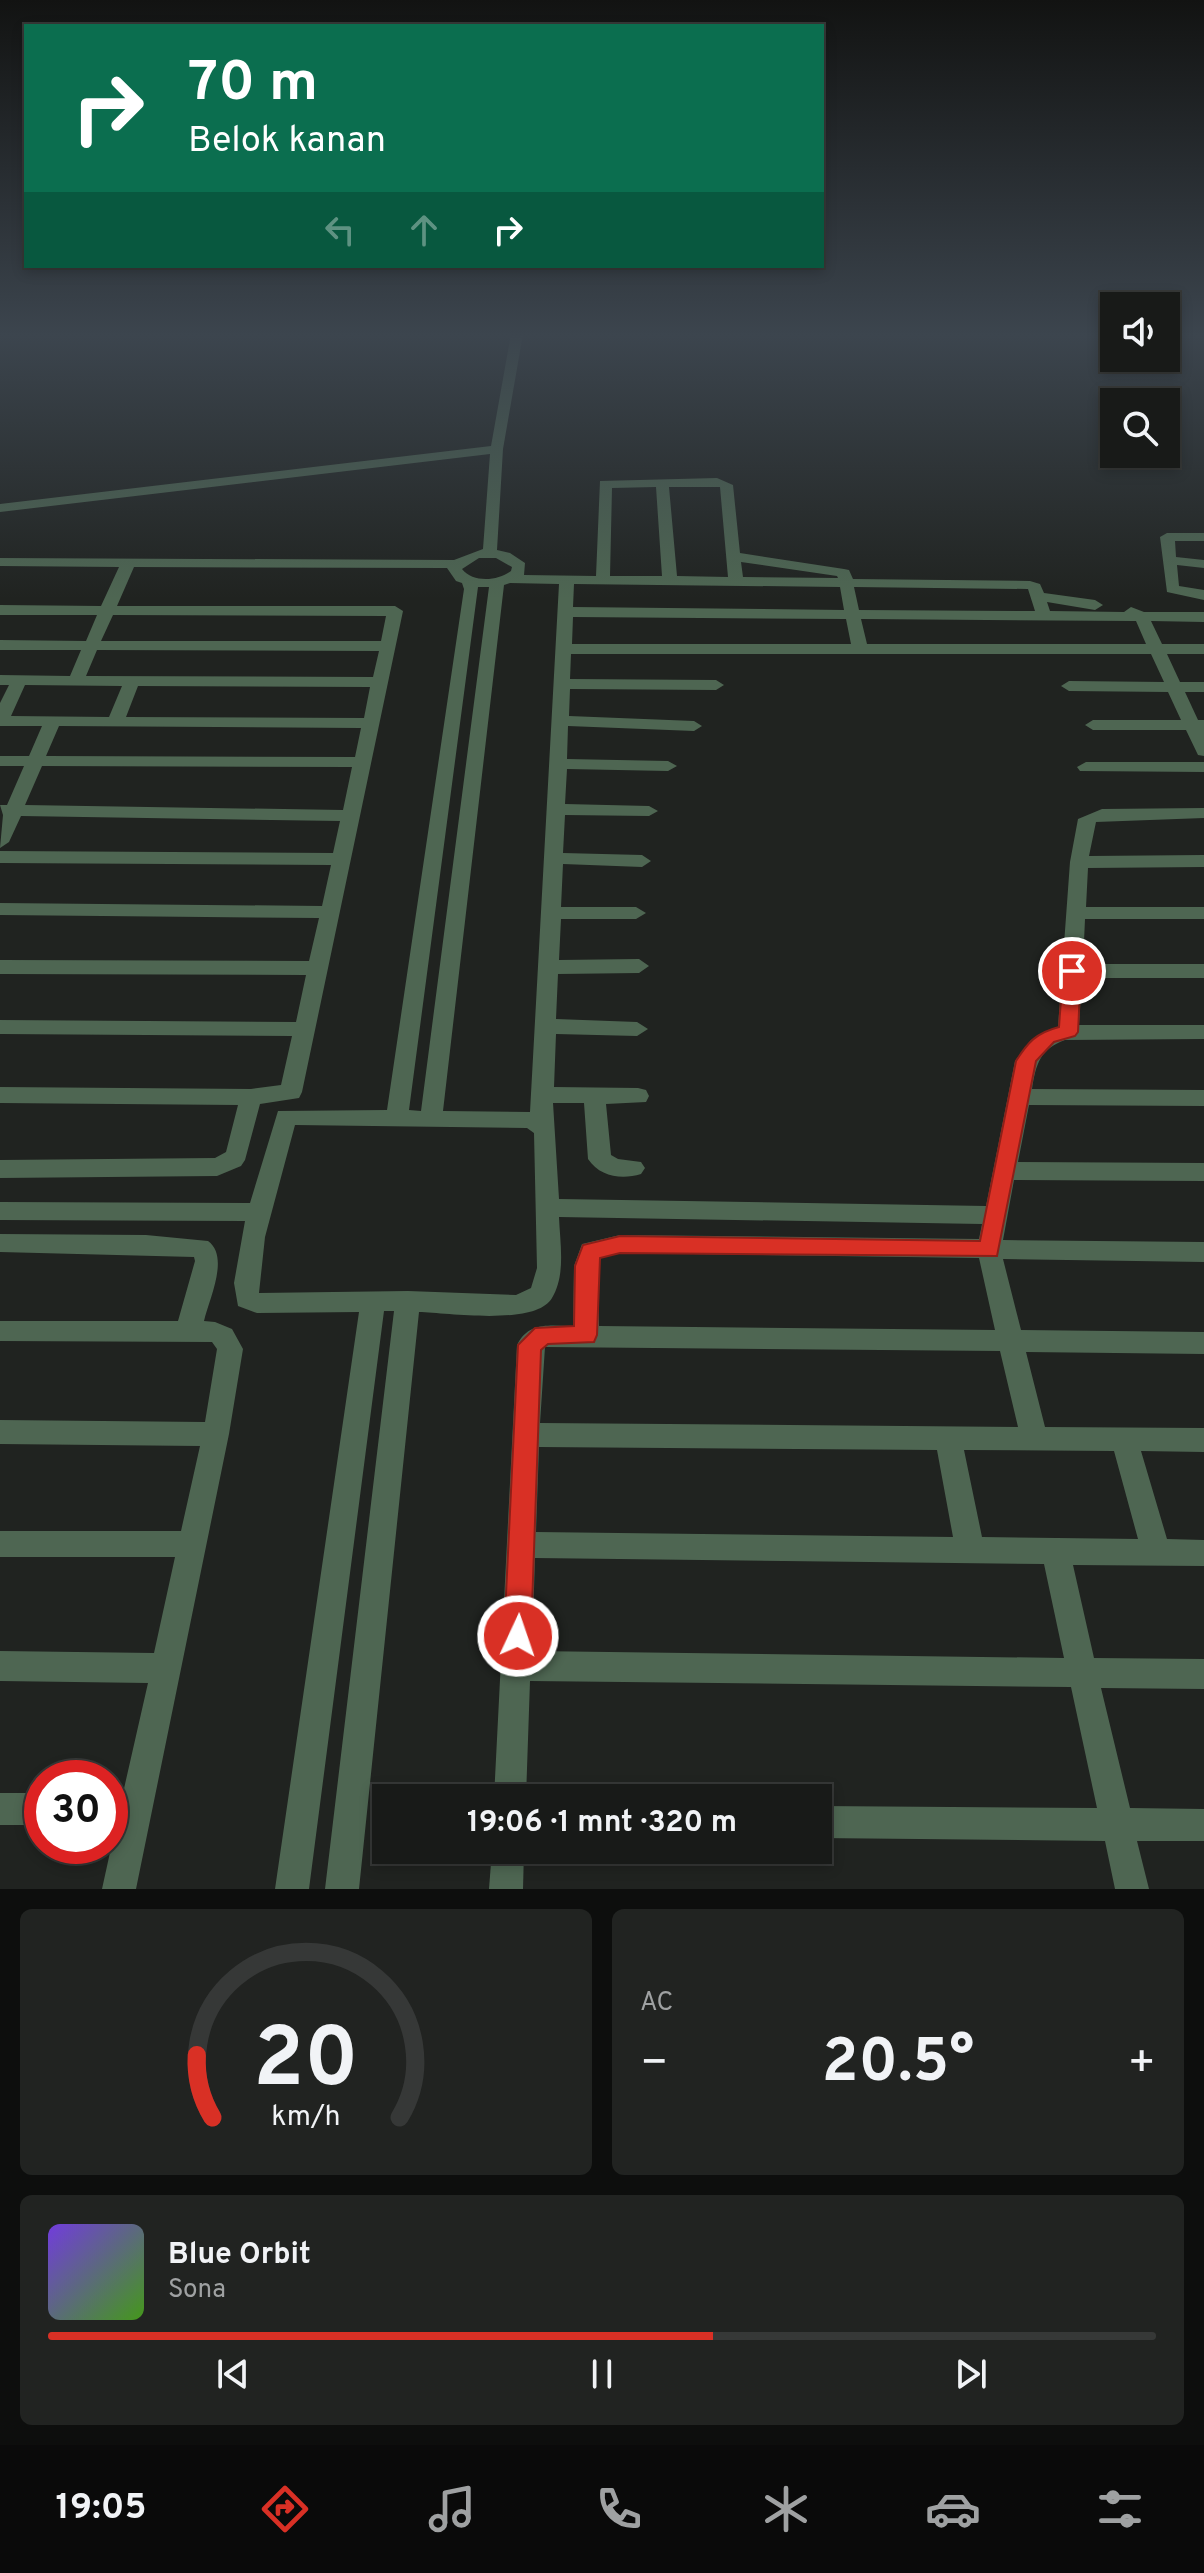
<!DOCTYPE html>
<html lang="id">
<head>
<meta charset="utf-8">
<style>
	:root { --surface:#181a18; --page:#212321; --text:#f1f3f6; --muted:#9fa1a2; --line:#363837; --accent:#d93025 }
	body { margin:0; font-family:Overpass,sans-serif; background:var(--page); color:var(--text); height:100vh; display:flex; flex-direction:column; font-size:30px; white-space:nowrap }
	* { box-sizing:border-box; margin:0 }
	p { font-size:26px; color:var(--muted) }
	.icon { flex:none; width:44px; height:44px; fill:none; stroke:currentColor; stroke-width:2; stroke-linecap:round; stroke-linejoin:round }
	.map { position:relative; height:1889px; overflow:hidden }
	.panel { display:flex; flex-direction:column; gap:20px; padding:20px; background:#0d0e0d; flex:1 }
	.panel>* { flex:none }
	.banner { position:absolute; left:24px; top:24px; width:800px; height:244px; border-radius:0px; box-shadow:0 4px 12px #0003,0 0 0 2px var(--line); background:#0b6e4f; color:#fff; overflow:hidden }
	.buttons { position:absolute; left:1100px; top:292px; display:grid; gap:16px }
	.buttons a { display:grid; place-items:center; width:80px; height:80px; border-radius:0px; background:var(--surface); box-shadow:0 4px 12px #0003,0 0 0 2px var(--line); font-size:40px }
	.speed { position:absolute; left:24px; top:1760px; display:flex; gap:16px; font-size:40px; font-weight:700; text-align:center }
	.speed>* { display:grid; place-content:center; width:104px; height:104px; border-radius:50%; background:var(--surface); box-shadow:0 4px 12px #0003,0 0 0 2px var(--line); line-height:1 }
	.speed .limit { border:12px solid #d22; background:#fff; color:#111 }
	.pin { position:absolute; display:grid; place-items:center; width:68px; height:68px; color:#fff; margin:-34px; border:4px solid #fff; border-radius:50%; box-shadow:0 2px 8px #0007 }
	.me { position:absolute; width:88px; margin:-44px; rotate:3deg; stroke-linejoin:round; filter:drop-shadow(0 0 6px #0008) }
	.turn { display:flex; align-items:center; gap:28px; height:168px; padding:0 32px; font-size:36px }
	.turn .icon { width:104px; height:104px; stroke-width:2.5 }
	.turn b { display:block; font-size:56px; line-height:68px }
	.lanes { display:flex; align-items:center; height:76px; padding:0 32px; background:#0003; justify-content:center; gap:40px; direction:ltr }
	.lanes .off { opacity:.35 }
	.big { font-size:60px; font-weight:700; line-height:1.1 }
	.panel .card { flex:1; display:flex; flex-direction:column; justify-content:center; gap:12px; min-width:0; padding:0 28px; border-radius:12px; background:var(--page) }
	.panel .dial { align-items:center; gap:0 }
	.dial svg { height:208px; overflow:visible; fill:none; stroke:var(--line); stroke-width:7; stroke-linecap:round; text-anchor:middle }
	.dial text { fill:var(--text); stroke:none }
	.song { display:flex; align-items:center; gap:24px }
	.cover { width:96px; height:96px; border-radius:12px; background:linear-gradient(135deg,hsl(260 70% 55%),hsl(100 70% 35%)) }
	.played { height:8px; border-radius:4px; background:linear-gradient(90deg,var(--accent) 60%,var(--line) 60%) }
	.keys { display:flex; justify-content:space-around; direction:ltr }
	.heat { display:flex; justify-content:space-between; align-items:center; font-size:44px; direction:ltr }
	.panel .tiles { flex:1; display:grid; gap:20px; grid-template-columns:1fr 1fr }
	.card:last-child { grid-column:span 2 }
	.trip { position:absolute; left:372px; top:1784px; width:460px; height:80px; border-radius:0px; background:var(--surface); box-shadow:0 4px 12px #0003,0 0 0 2px var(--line); font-weight:700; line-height:80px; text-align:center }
	.tabs { display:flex; height:128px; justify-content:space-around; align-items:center; background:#0a0a0a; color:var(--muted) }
	.tabs .icon { width:56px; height:56px }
	.tabs .active { color:var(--accent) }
	.tabs b { font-size:36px; color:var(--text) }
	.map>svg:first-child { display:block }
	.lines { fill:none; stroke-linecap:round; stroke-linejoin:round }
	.minor { fill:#4e6652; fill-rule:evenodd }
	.route { fill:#d93025; stroke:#8d1f18; stroke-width:2 }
</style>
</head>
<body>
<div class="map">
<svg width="1204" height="1889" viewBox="0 0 1204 1889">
	<rect width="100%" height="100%" fill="#202320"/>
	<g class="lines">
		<g class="minor">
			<path d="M 511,334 L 523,334 L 503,449 L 497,550 L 510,553 L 525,563 L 524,575 L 596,576 L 600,481 L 717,478 L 733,485 L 740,553 L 844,569 L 849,570 L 853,579 L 1030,581 L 1040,584 L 1044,593 L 1095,600 L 1103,605 L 1095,610 L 1047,602 L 1050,611 L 1124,612 L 1131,607 L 1144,612 L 1204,612 L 1204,622 L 1151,621 L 1162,644 L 1204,644 L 1204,654 L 1167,654 L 1180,682 L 1204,682 L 1204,692 L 1185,692 L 1198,720 L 1204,720 L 1204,756 L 1198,755 L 1186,730 L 1093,730 L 1085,725 L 1093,720 L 1181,720 L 1168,692 L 1069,691 L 1061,686 L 1069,681 L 1164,682 L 1151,654 L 571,654 L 570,679 L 716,680 L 724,685 L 716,690 L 570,689 L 569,716 L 694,721 L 702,726 L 694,731 L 568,726 L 567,759 L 668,761 L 677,766 L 668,771 L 567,769 L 565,804 L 649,806 L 658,811 L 649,816 L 565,815 L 563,853 L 642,855 L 651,861 L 642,867 L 563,864 L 561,907 L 636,907 L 646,913 L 636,919 L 561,919 L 559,960 L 639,959 L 649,966 L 639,973 L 558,974 L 556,1019 L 637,1022 L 648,1029 L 637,1036 L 556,1034 L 554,1087 L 638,1088 L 646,1090 L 649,1096 L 646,1102 L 606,1104 L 611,1155 L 618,1159 L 641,1162 L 645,1168 L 641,1174 C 622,1180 600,1177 588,1159 L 584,1103 L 553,1103 L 559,1199 L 986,1206 L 1015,1061 L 1031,1040 L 1058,1027 L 1070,862 L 1078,819 L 1102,809 L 1204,808 L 1204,818 L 1096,822 L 1089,856 L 1204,855 L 1204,867 L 1088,868 L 1086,907 L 1204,907 L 1204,919 L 1085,919 L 1083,964 L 1204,964 L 1204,978 L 1082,978 L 1079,1025 L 1204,1025 L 1204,1039 L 1065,1040 C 1040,1049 1036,1064 1032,1089 L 1204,1090 L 1204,1106 L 1029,1105 L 1018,1162 L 1204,1163 L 1204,1181 L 1014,1180 L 1003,1240 L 1204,1242 L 1204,1262 L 1003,1259 L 1021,1330 L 1204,1332 L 1204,1354 L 1026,1352 L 1045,1427 L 1204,1428 L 1204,1452 L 1141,1451 L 1167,1539 L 1204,1540 L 1204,1566 L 1073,1565 L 1094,1658 L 1204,1659 L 1204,1689 L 1101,1688 L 1130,1808 L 1204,1809 L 1204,1841 L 1137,1841 L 1149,1889 L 1115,1889 L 1105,1841 L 818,1838 L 818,1806 L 1097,1808 L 1071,1687 L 530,1681 L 526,1798 L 494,1798 L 517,1345 C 529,1321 550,1326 573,1326 L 574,1266 L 582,1244 L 620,1235 L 979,1239 L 982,1224 L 559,1217 C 560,1243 566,1275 552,1298 C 536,1326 449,1313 419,1312 L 359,1889 L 325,1889 L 394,1311 L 384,1311 L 309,1889 L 275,1889 L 359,1312 L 257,1313 L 238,1306 L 234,1283 L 245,1221 L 0,1220 L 0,1202 L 250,1203 L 278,1111 L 387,1110 L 464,589 L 462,583 L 456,581 L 447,568 L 134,567 L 117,606 L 395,606 L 403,611 L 302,1092 L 299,1098 L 260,1104 L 245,1160 L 241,1166 L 217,1176 L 0,1178 L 0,1160 L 215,1158 L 226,1152 L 238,1105 L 0,1103 L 0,1087 L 251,1089 L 281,1085 L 292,1036 L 0,1034 L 0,1020 L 296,1022 L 306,975 L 0,974 L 0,960 L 309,961 L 319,918 L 0,915 L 0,903 L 322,906 L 331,865 L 0,863 L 0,851 L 333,853 L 340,821 L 21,816 L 9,842 L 0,848 L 3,815 L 0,805 L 7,805 L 24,766 L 0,766 L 0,756 L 29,756 L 42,726 L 0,726 L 0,703 L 9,685 L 0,685 L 0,675 L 70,676 L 81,650 L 0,650 L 0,640 L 86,641 L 97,615 L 0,615 L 0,605 L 101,606 L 119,567 L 0,566 L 0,558 L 454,560 L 483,549 L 490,454 L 0,512 L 0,504 L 491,446 ZM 656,487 L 662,576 L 610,576 L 612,488 ZM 669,487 L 720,487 L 728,577 L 677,576 ZM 479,558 L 496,558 L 512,567 L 511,571 C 498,581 473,583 462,569 ZM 741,562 L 837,576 L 838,578 L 743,577 ZM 510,583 L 559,584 L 530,1112 L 443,1111 L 504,585 ZM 574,584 L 840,587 L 844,610 L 573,607 ZM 478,587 L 489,587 L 421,1111 L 409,1110 ZM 854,587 L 1028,589 L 1035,611 L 859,610 ZM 113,615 L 386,616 L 381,641 L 101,641 ZM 573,617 L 846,619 L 851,644 L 572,644 ZM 861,619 L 1136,621 L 1146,644 L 867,644 ZM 97,650 L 379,651 L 373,677 L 86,676 ZM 25,685 L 122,686 L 109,717 L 11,716 ZM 138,686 L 370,687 L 364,718 L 126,717 ZM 59,726 L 361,728 L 355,757 L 46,756 ZM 42,766 L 352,767 L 343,810 L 25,805 ZM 295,1125 L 527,1128 L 534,1133 L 537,1268 L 531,1288 L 516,1295 L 408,1291 L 259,1293 L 265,1237 ZM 620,1253 L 979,1258 L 995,1330 L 599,1326 L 598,1266 L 601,1258 ZM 545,1347 L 1000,1351 L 1018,1427 L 540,1423 ZM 539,1447 L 937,1450 L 953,1537 L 536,1532 ZM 964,1450 L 1114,1451 L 1138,1539 L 982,1537 ZM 535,1558 L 1044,1564 L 1064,1658 L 532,1651 Z"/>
			<polygon points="1204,533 1204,541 1175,541 1176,557 1204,560 1204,568 1177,565 1179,586 1204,590 1204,600 1167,592 1160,537 1167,533"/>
			<polygon points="1086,762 1204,762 1204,772 1080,771 1077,767"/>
			<path d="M 0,1234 L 146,1235 L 208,1241 C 230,1257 209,1299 204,1321 L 215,1322 L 232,1329 L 243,1349 L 229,1434 L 136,1889 L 102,1889 L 116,1825 L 110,1825 L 110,1793 L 123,1793 L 148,1683 L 0,1681 L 0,1651 L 154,1653 L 175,1557 L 0,1557 L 0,1531 L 181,1531 L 200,1446 L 0,1444 L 0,1420 L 205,1422 L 217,1349 L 212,1342 L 0,1341 L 0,1321 L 178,1321 L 195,1261 L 194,1257 L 0,1252 Z"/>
			<rect x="0" y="1793" width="42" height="32"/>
			<polygon points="492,1850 524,1850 523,1889 489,1889"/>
		</g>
	</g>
	<linearGradient id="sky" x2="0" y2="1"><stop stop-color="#121312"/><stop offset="0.56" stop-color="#3c454e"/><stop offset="1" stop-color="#3c454e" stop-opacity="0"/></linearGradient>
	<rect width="1204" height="599" fill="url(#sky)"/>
	<path class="route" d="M 1072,965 L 1081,971 L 1078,1032 L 1075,1036 L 1054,1042 L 1036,1061 L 997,1256 L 620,1253 L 600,1258 L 597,1335 L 594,1342 L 548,1344 L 541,1350 L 531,1636 L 527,1645 L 518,1649 L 508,1645 L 504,1636 L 518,1345 L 535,1328 L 574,1326 L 575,1266 L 583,1245 L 620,1236 L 980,1241 L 1016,1061 C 1028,1042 1036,1033 1059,1027 L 1063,971 Z"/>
</svg>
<div class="buttons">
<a><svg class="icon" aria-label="sound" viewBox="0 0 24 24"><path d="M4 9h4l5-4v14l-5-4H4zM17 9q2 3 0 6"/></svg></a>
<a><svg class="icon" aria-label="search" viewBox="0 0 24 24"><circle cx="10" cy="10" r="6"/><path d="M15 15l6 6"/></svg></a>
</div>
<div class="speed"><div class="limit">30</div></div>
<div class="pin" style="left:1072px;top:971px;background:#d93025"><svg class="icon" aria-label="arrive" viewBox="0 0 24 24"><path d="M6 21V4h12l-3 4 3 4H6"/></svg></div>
<svg class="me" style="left:518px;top:1636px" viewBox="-20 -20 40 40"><circle r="17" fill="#d93025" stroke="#fff" stroke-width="3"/><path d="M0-11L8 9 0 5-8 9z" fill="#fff"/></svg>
<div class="trip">19:06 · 1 mnt · 320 m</div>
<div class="banner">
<div class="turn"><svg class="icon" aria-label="right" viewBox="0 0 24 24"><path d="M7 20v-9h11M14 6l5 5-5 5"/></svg><div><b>70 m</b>Belok kanan</div></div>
<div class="lanes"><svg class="icon off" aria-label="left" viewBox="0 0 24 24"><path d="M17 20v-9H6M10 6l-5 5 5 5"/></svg><svg class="icon off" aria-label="ahead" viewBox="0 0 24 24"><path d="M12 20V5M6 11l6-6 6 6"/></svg><svg class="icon" aria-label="right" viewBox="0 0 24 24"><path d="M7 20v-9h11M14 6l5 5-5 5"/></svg></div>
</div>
</div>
<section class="panel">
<div class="tiles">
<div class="card dial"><svg viewBox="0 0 100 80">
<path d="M14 69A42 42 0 1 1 86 69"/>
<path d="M14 69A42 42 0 0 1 8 45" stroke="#d93025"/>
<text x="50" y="56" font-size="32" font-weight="700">20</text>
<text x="50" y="72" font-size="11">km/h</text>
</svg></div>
<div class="card"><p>AC</p>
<div class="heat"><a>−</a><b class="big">20.5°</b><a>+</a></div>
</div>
<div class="card">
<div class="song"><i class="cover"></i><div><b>Blue Orbit</b><p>Sona</p></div></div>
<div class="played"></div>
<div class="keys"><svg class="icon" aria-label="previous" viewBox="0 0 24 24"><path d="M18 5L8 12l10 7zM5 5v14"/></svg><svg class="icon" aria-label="pause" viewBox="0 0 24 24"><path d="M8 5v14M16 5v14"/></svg><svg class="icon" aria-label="next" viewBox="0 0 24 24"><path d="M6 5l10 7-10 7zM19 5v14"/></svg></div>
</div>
</div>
</section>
<nav class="tabs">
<b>19:05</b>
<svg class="icon active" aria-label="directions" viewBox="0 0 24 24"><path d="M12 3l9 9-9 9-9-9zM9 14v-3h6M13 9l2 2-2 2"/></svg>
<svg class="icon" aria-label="music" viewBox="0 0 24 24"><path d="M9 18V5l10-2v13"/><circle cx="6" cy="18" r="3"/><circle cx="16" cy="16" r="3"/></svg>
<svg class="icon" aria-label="phone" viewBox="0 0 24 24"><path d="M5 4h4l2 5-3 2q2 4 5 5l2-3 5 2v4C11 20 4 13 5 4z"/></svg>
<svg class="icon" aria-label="climate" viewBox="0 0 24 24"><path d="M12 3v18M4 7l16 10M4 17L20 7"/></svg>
<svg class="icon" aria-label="car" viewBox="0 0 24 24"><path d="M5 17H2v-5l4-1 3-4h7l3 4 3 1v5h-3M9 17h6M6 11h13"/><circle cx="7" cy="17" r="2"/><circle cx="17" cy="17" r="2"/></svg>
<svg class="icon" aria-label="filters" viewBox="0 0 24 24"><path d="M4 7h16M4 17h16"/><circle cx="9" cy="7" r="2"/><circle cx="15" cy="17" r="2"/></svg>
</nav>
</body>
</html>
